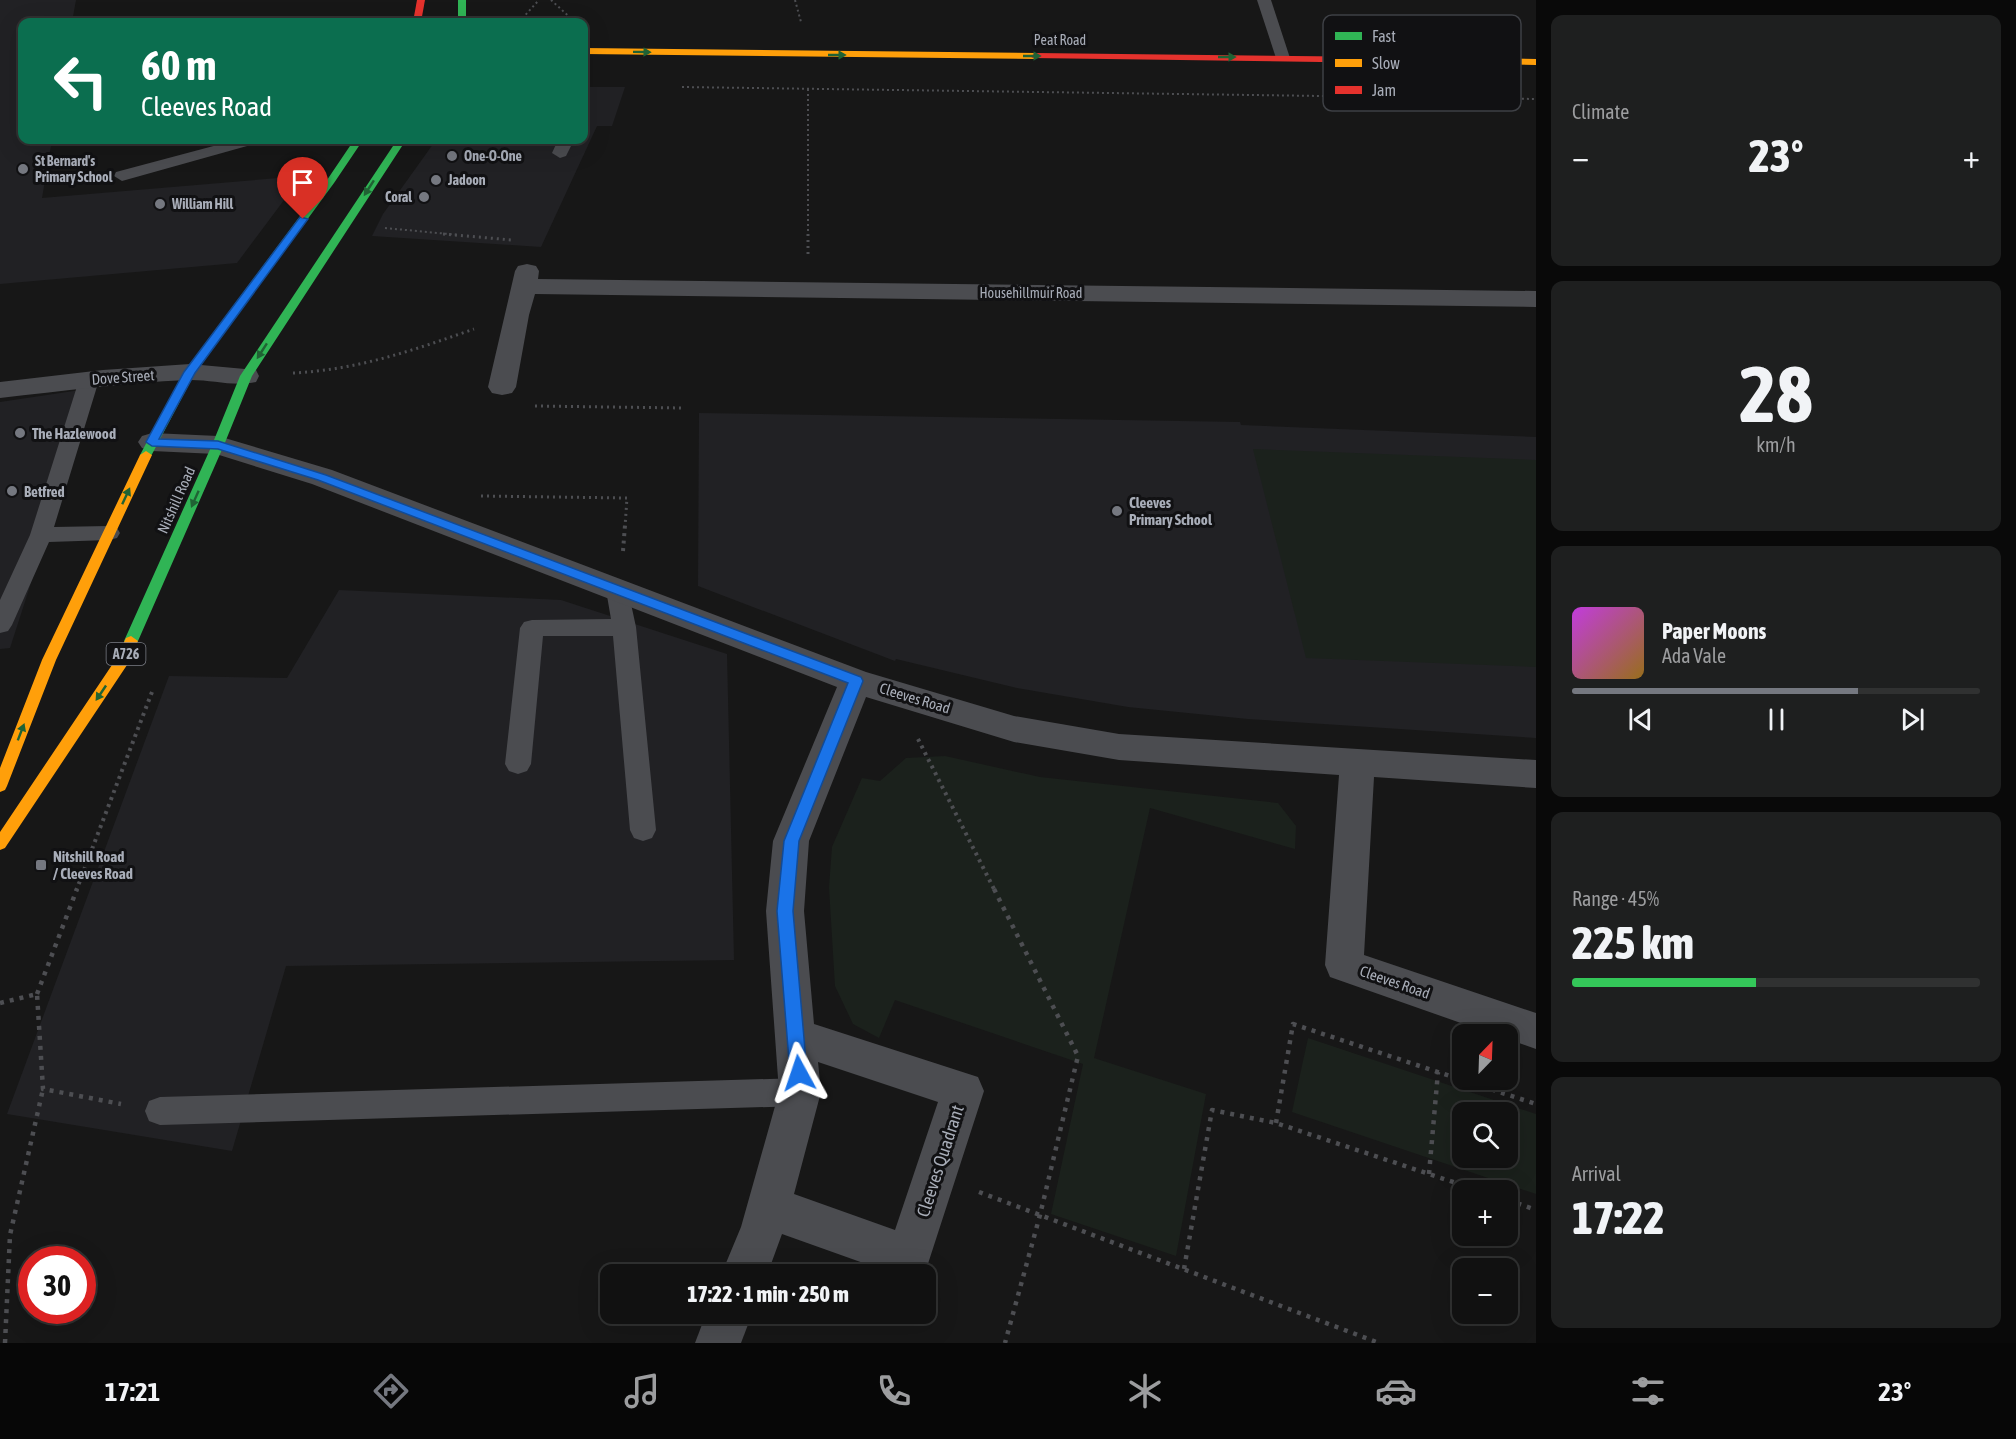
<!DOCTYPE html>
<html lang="en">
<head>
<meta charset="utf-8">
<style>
	:root { --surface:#111; --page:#1e1f1f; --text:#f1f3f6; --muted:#9c9d9f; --line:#303131; --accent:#757880 }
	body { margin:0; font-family:"Asap Condensed",sans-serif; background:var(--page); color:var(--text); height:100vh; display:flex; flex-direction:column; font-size:22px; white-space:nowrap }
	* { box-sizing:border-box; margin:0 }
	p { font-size:20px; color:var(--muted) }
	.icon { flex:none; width:33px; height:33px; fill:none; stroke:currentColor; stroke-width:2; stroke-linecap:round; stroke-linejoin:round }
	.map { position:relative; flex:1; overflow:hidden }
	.drawer { display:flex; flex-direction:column; gap:15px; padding:15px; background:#090909; width:480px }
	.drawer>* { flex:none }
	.guide { position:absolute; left:18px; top:18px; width:570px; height:126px; border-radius:12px; box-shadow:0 6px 24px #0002,0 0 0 2px var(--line); background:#0b6e4f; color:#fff; overflow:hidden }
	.needle { width:39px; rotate:23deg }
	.controls { position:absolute; left:1452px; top:1024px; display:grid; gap:12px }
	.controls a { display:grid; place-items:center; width:66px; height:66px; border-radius:12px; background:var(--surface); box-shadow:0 6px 24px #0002,0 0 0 2px var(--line); font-size:30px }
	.speed { position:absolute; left:18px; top:1246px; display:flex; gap:12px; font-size:30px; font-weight:700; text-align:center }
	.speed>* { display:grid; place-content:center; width:78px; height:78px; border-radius:50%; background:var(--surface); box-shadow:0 6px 24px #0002,0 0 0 2px var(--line); line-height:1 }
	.speed .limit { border:9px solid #d22; background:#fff; color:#111 }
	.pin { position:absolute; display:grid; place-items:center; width:51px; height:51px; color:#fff; margin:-62px -26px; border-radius:50% 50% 50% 0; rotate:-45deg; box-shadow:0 0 6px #0007 }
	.pin .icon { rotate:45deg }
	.me { position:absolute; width:66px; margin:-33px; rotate:355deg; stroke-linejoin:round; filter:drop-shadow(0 0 4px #0008) }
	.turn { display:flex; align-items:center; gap:21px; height:126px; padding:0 24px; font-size:27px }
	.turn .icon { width:78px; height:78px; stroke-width:2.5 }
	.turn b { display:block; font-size:42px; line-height:51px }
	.big { font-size:45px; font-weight:800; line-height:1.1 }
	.drawer .tile { flex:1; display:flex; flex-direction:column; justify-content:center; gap:9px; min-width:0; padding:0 21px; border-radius:12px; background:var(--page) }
	.drawer .dial { align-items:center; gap:0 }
	.dial b { font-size:78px; line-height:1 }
	.song { display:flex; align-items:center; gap:18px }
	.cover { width:72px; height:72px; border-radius:9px; background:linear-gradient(135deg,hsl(290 70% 55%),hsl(40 70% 35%)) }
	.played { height:6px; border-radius:3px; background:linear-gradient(90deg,var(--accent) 70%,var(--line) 70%) }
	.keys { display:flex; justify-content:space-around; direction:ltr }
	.heat { display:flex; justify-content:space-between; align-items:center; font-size:33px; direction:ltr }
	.charge { height:9px; border-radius:4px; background:linear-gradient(90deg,#34c759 45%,var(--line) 0) }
	.trip { position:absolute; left:600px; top:1264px; width:336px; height:60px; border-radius:12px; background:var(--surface); box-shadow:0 6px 24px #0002,0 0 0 2px var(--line); font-weight:800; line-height:60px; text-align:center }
	.tab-bar { display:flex; height:96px; justify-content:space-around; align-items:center; background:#070707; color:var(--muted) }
	.tab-bar .icon { width:42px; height:42px }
	.tab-bar .selected { color:var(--accent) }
	.tab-bar b { font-size:27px; color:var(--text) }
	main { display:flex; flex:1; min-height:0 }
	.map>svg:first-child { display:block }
	.built { fill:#212124 }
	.green { fill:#1b211c; fill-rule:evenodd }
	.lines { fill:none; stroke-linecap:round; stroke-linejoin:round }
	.path-far3 { stroke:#4d4e52; stroke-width:2; stroke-dasharray:2 3; stroke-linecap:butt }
	.path-far2 { stroke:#4d4e52; stroke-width:3; stroke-dasharray:2 4; stroke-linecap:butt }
	.path-far1 { stroke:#4d4e52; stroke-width:4; stroke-dasharray:3 4.5; stroke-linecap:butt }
	.path { stroke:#4d4e52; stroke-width:4.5; stroke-dasharray:4 6; stroke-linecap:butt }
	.lane { fill:#4b4c50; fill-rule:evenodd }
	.street { fill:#4b4c50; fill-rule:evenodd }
	.fast { fill:#30b455; fill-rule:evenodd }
	.slow { fill:#ff9f0a; fill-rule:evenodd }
	.jam { fill:#e5322d; fill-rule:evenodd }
	.oneway { fill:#206234 }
	.route { fill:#1a73e8; stroke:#114b97; stroke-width:1.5 }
	.poi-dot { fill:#757880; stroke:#111113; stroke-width:2 }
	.labels { text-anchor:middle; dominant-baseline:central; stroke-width:6; stroke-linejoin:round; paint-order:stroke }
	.far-street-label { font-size:14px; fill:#a8adb8; stroke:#111113 }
	.far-poi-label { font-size:14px; font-weight:bold; fill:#a8adb8; stroke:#111113; text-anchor:start }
	.shield { fill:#111113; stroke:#7b7e86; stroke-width:1.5 }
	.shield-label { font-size:14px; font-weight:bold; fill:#a8adb8 }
	.street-label { font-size:15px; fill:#a8adb8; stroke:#111113 }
	.poi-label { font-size:15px; font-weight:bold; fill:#a8adb8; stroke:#111113; text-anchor:start }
	.near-street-label { font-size:18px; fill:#a8adb8; stroke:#111113 }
	.key { fill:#111113; stroke:#3e4045; stroke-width:1.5 }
	.key-label { font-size:16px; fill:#a8adb8 }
</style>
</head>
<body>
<main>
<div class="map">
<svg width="1536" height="1343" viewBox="0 0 1536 1343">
	<rect width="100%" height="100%" fill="#171717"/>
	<g class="built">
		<polygon points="0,0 76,0 72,22 22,22 22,140 52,140 42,198 302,176 237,263 0,284"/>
		<polygon points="584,87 625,87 612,126 597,126 541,247 372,236 383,214 436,140 584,140"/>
		<polygon points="94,388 10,648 0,649 0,402"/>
		<polygon points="699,413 1240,422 1241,425 1536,437 1536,738 1248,719 1128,707 1017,688 896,659 895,661 698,586"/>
		<polygon points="339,590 561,600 727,654 734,960 286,966 232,1151 7,1114 169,676 287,678"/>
	</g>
	<g class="green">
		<polygon points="1253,449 1536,460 1536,667 1306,658"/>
		<polygon points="945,756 1040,777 1278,803 1296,826 1295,849 1150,808 1094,1058 1206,1094 1176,1256 1051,1214 1083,1064 895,1000 879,1038 853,1024 835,986 829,887 832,847 862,778 880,781 906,758"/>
		<path d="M 1308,1038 L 1536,1114 L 1536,1194 L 1292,1112 ZM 1462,1113 L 1508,1113 L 1508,1158 L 1462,1158 Z"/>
	</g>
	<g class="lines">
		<g class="path-far3">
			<polyline points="551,0 575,22"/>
			<polyline points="795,0 801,22"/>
			<polyline points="519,22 539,0"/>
			<polyline points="682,87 1536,99"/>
			<polyline points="808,89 808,235"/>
			<polyline points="385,228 459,235"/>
		</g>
		<g class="path-far2">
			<polyline points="443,234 512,240"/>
			<polyline points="808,234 808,256"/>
			<path d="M 293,373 C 357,370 414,350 474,329"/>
			<polyline points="535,406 684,408"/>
			<polyline points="481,496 627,498 625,527"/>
		</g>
		<g class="path-far1">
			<polyline points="623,551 625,525"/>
			<polyline points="918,739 995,891"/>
			<polyline points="76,891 152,692"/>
		</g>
		<g class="path">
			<polyline points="994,889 1078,1056 1040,1215 1005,1343"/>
			<polyline points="37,994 77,889"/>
			<polyline points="0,1003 37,994 43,1089 121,1104"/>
			<polyline points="1463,1080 1536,1104"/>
			<polyline points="1276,1123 1293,1024 1462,1080"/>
			<polyline points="1429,1174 1438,1072"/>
			<polyline points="979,1192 1379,1343"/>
			<polyline points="1508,1200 1536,1210"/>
			<polyline points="1184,1269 1212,1110 1276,1123 1480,1191"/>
			<polyline points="5,1343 10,1235 43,1089"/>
		</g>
		<g class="lane">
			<polygon points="1257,0 1271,0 1290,58 1288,61 1278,61 1276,58"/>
			<polygon points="236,140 260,140 258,143 122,181 114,176 116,172"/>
			<polygon points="558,140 574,140 566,156 560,158 552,153"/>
			<polygon points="89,374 96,376 99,380 54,527 109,526 117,528 120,533 117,538 109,540 49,542 12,625 8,631 0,633 0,600 30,535 79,380 82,376"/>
			<polygon points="617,582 625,584 628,590 636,627 656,830 652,838 643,841 634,838 630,830 613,636 543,636 531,764 527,771 518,774 509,771 505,764 520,628 524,622 532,620 611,619 606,590 609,584"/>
			<polygon points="800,1078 811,1082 815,1092 811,1102 800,1106 160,1125 149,1121 145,1111 149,1101 160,1097"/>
		</g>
		<g class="street">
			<polygon points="527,264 536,266 539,271 538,279 1536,291 1536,307 535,294 529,315 516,387 512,393 502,395 492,393 488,387 515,271 518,266"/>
			<path d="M 190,364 L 256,370 L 259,376 L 256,382 C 233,387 210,379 187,380 C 124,383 62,391 0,398 L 0,382 L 103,370 Z"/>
			<path d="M 152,433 L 218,436 L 332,470 L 866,672 L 1014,716 L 1119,734 L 1536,760 L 1536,788 L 1374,777 L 1364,955 L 1536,1013 L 1536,1049 L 1508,1039 L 1508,1035 L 1495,1035 L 1330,977 L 1325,965 L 1339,775 L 1119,760 L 1014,742 L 866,697 L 809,841 L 804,911 L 814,1024 L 978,1077 L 984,1091 L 925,1273 L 897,1275 L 782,1234 L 767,1275 L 721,1275 L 741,1227 L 779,1092 L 766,911 L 773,841 L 837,687 L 312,484 L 216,454 L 152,451 L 142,448 L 138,442 L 142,436 ZM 818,1062 L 938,1102 L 895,1230 L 794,1194 L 821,1092 Z"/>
			<polygon points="706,1314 752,1314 741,1343 695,1343"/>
		</g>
		<g class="fast">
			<rect x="458" y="0" width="8" height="22"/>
			<polygon points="354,140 363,140 334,183 195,373 150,458 142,458 140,455 184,372 327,180"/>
			<polygon points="397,140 406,140 252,376 224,445 138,641 131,646 126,644 124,641 212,445 240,376"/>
		</g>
		<g class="slow">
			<polygon points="584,48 1035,53 1039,56 1035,59 584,54"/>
			<polygon points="1388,57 1536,59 1536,65 1385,62 1384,60"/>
			<polygon points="146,451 152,455 56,660 7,786 5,790 0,792 0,768 42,660 140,455"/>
			<polygon points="131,636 138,641 127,665 5,848 0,850 0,832 116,659 126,638"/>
		</g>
		<g class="jam">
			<polygon points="417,0 425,0 421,22 413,22"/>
			<polygon points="1035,53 1388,57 1392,60 1388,63 1032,58 1031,56"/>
		</g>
	</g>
	<defs><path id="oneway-solid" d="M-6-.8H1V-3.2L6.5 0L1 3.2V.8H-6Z" transform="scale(1.5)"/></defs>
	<g class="oneway">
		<use href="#oneway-solid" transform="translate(642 52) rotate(1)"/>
		<use href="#oneway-solid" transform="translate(837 55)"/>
		<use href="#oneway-solid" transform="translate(1032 56)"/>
		<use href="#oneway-solid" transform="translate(1227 57)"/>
		<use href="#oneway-solid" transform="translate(369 188) rotate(123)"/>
		<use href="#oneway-solid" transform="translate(262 351) rotate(123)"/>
		<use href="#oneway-solid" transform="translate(126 496) rotate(-65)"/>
		<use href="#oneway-solid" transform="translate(195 499) rotate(114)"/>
		<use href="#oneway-solid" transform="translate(101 693) rotate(124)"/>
		<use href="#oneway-solid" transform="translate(21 732) rotate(-69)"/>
	</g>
	<polygon class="route" points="300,217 308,219 195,373 159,439 218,441 326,475 861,677 863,681 799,841 793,911 807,1073 805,1079 799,1081 793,1079 790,1073 777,911 784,841 848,683 318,480 218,449 152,446 146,442 184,372"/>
	<g class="poi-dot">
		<circle cx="452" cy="156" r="6"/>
		<circle cx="23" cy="169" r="6"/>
		<circle cx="436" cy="180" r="6"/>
		<circle cx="424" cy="197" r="6"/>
		<circle cx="160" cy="204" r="6"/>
		<circle cx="20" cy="433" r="6"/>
		<circle cx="12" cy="491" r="6"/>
		<circle cx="1117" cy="511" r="6"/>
		<rect x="35" y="859" width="12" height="12" rx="3"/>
	</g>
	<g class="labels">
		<g class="far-street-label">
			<text x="1060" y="40">Peat Road</text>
			<text x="1031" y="293">Househillmuir Road</text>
		</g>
		<g class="far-poi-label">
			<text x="464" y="156">One-O-One</text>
			<text x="35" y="161">St Bernard's<tspan x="35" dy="16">Primary School</tspan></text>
			<text x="448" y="180">Jadoon</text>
			<text x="412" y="197" text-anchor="end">Coral</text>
			<text x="172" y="204">William Hill</text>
		</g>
		<rect class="shield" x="106.5" y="643" width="39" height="22" rx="4.5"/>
		<g class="shield-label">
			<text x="126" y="654">A726</text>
		</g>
		<g class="street-label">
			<text transform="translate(123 377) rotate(-4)">Dove Street</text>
			<text transform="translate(176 500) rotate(-66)">Nitshill Road</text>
			<text transform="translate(915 698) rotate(17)">Cleeves Road</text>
			<text transform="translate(1395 982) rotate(19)">Cleeves Road</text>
		</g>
		<g class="poi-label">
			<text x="32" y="433">The Hazlewood</text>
			<text x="24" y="491">Betfred</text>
			<text x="1129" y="502">Cleeves<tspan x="1129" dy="17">Primary School</tspan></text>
			<text x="53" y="856">Nitshill Road<tspan x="53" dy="17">/ Cleeves Road</tspan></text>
		</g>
		<g class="near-street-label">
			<text transform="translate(940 1161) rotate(-72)">Cleeves Quadrant</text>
		</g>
	</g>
	<rect x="1323" y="15" width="198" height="96" rx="9" class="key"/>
	<rect x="1335" y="32" width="27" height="8" fill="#30b455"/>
	<rect x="1335" y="59" width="27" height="8" fill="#ff9f0a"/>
	<rect x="1335" y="86" width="27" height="8" fill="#e5322d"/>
	<g class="key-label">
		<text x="1372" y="42">Fast</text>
		<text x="1372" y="69">Slow</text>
		<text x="1372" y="96">Jam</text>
	</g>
</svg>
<div class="controls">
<a><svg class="needle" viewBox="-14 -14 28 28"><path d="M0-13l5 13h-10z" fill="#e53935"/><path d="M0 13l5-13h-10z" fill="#9c9d9f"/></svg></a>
<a><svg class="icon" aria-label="search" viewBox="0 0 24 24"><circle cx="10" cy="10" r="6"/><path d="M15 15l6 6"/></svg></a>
<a>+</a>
<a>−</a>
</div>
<div class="speed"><div class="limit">30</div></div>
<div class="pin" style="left:303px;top:219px;background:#d93025"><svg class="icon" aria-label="arrive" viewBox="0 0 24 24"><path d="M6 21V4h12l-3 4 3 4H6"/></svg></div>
<svg class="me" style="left:799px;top:1073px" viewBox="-20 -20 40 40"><path d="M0-17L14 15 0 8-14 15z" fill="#1a73e8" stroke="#fff" stroke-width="4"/></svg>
<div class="trip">17:22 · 1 min · 250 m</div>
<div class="guide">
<div class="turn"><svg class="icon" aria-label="left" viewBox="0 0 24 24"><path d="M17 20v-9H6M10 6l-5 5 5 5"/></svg><div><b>60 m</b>Cleeves Road</div></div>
</div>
</div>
<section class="drawer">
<div class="tile"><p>Climate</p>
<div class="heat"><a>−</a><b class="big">23°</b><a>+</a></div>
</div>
<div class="tile dial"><b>28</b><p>km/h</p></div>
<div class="tile">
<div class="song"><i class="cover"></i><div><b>Paper Moons</b><p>Ada Vale</p></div></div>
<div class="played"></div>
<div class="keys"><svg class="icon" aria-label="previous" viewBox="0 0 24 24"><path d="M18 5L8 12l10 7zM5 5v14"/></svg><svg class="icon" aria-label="pause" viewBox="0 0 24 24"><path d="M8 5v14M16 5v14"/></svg><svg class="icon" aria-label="next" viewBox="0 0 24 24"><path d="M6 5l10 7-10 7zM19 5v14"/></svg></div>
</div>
<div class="tile"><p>Range · 45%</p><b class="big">225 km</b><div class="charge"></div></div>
<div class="tile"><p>Arrival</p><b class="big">17:22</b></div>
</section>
</main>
<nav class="tab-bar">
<b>17:21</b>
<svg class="icon selected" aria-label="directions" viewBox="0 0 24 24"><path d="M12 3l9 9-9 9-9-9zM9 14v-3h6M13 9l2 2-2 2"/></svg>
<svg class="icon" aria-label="music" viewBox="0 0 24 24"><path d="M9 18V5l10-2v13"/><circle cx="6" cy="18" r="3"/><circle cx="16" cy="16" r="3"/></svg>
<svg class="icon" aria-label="phone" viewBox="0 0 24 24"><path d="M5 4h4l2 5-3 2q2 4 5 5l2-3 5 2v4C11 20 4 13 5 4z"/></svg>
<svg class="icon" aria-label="climate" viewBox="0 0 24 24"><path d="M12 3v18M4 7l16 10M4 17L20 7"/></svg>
<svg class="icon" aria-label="car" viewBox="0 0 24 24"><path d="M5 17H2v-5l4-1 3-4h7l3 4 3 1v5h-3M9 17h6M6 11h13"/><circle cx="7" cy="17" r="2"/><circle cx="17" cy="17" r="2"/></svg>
<svg class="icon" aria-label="filters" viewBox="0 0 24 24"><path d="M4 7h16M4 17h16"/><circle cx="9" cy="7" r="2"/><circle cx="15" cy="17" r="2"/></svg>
<b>23°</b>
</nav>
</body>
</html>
